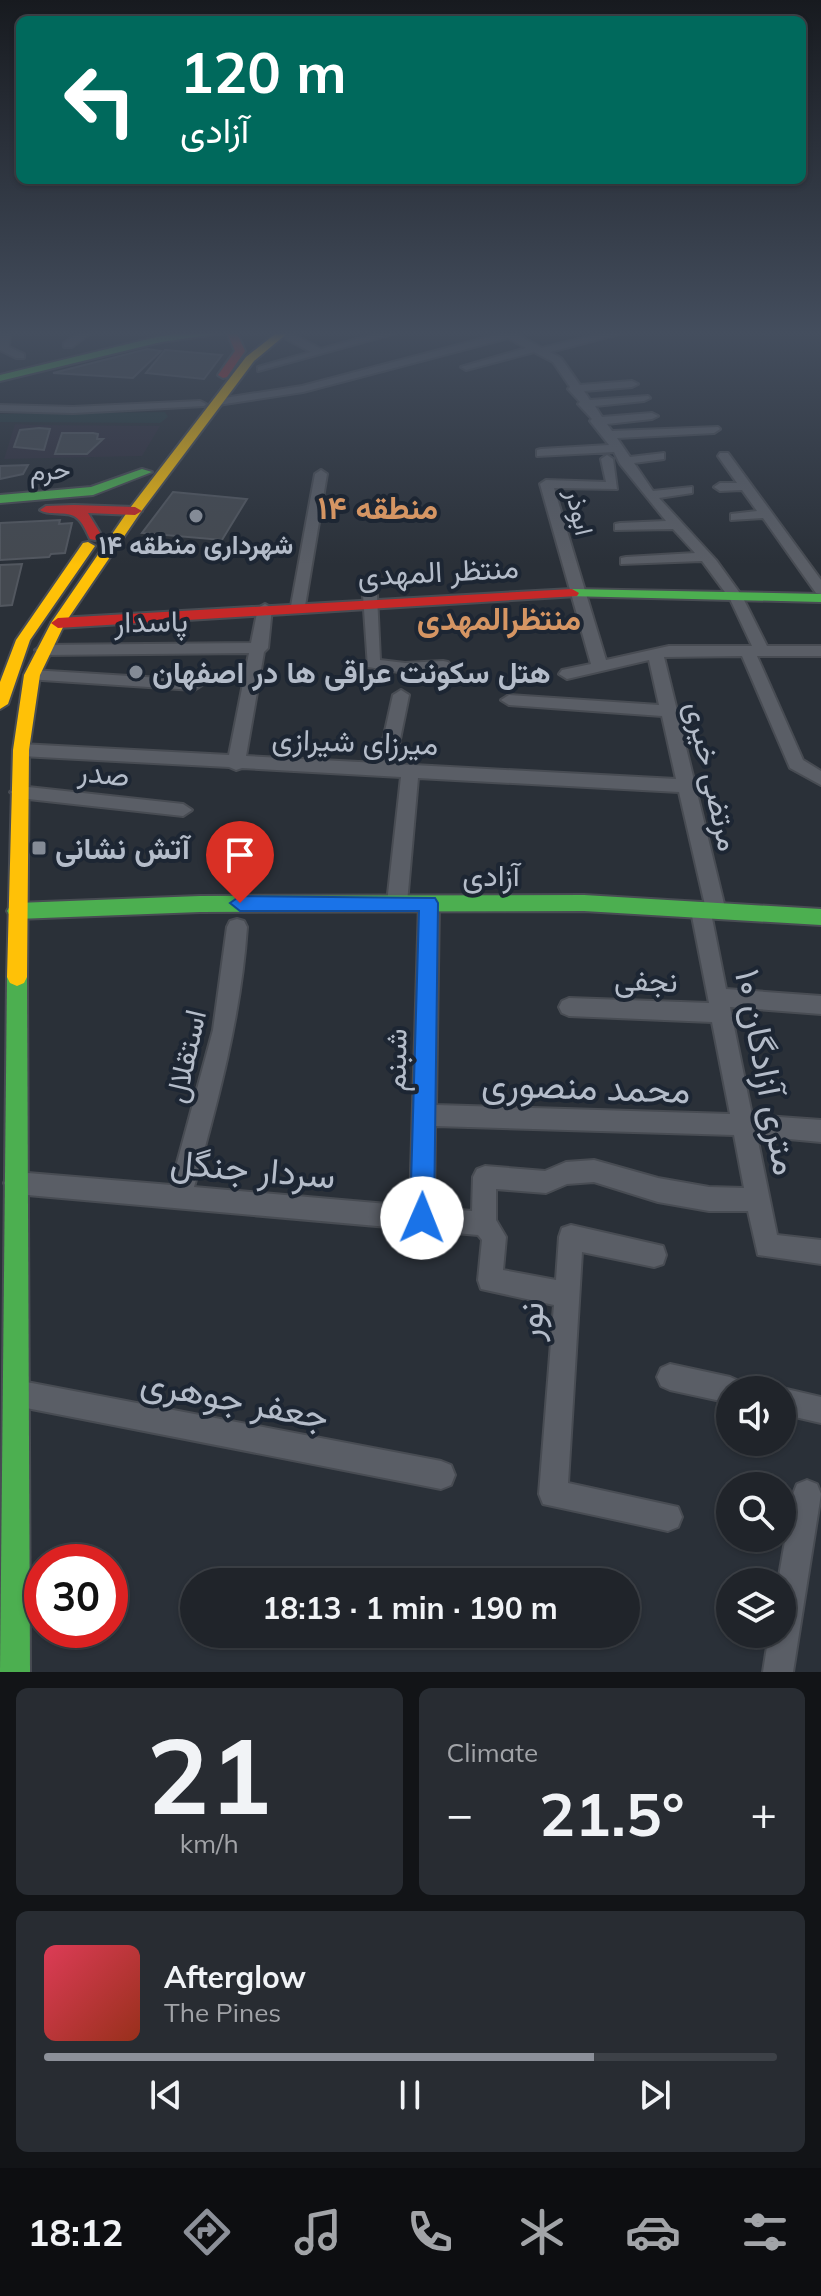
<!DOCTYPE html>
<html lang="en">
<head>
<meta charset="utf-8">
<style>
	:root { --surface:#20242a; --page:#282c32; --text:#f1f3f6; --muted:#a2a4a8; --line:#3d4147; --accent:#8c9099 }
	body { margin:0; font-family:Mulish,Vazirmatn,sans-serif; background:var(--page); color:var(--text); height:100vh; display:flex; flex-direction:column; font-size:30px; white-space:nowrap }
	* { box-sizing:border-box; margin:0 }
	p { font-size:26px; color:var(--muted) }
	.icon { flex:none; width:44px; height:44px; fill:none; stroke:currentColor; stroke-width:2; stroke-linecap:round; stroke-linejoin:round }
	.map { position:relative; height:1672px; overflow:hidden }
	.sheet { display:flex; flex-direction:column; gap:16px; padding:16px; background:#121417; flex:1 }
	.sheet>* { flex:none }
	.guide { position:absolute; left:16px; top:16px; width:790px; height:168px; border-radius:12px; box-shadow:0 2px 6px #0004,0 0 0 2px var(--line); background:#00695c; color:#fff; overflow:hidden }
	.fabs { position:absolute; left:716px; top:1376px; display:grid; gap:16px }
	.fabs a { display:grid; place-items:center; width:80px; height:80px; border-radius:50%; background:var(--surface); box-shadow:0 2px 6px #0004,0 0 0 2px var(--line); font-size:40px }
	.speed { position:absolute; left:24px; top:1544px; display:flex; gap:16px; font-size:40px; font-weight:700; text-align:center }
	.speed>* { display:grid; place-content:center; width:104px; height:104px; border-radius:50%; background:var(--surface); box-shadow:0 2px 6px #0004,0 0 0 2px var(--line); line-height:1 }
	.speed .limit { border:12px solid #d22; background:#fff; color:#111 }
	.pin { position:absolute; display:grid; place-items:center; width:68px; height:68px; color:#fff; margin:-82px -34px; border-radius:50% 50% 50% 0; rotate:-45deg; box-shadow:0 0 8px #0007 }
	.pin .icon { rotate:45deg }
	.me { position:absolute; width:88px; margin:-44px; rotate:1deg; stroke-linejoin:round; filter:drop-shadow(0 0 6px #0008) }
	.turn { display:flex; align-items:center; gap:28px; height:168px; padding:0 32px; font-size:36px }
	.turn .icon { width:104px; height:104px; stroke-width:2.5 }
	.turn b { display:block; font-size:56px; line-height:68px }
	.big { font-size:60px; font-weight:700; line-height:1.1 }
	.sheet .card { flex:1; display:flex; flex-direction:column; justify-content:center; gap:12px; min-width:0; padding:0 28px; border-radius:12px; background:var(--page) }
	.sheet .dial { align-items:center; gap:0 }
	.dial b { font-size:104px; line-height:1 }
	.song { display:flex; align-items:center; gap:24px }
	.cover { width:96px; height:96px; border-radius:12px; background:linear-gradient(135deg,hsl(350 70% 55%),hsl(10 70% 35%)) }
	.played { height:8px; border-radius:4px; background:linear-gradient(90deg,var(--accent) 75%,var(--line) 75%) }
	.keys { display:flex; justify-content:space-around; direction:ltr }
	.heat { display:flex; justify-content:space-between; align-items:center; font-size:44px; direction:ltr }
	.sheet .tiles { flex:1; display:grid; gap:16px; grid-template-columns:1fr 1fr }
	.card:last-child { grid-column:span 2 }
	.trip { position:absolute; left:180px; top:1568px; width:460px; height:80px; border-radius:40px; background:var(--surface); box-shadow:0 2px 6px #0004,0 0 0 2px var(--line); font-weight:700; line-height:80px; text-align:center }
	.tab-bar { display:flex; height:128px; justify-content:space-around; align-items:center; background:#0d0e11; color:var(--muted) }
	.tab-bar .icon { width:56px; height:56px }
	.tab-bar .selected { color:var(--accent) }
	.tab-bar b { font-size:36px; color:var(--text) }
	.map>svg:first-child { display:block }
	.medical { fill:#31303e }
	.green { fill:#273a3e }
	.building { fill:#444950; stroke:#52575f; stroke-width:2 }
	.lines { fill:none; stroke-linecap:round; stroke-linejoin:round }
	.street-casing { stroke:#484c53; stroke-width:4 }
	.fast-casing { stroke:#484c53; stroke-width:4 }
	.slow-casing { stroke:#484c53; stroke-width:4 }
	.jam-casing { stroke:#484c53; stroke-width:4 }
	.street { fill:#5a5e66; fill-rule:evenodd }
	.fast { fill:#4caf50; fill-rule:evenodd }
	.slow { fill:#ffc107; fill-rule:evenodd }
	.jam { fill:#c62828; fill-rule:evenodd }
	.route { fill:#1a73e8; stroke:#114b97; stroke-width:2 }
	.poi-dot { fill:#848b96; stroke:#1d2633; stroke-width:3 }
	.labels { text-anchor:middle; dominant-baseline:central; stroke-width:8; stroke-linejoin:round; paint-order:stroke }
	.far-street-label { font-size:26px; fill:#b4bcc9; stroke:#1d2633 }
	.far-poi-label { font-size:26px; font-weight:bold; fill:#b4bcc9; stroke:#1d2633 }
	.street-label { font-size:30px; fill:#b4bcc9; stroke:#1d2633 }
	.poi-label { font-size:30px; font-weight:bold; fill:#b4bcc9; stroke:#1d2633; text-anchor:start }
	.far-district-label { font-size:32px; font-weight:bold; fill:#d59563; stroke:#1d2633 }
	.neighbourhood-label { font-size:32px; font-weight:bold; fill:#d59563; stroke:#1d2633 }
	.near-street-label { font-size:36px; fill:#b4bcc9; stroke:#1d2633 }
</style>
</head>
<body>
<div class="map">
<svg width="821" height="1672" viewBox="0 0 821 1672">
	<rect width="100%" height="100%" fill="#2a3038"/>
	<polygon class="medical" points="15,424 32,425 160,426 142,456 4,459"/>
	<polygon class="green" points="165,412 168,417 160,423 0,422 0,414"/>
	<g class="building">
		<polygon points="147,349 161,351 133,378 53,373"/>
		<polygon points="165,350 222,355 204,379 146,373"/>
		<polygon points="39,428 50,429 44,450 14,447 20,430"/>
		<polygon points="62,433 93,433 98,434 97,439 103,439 87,454 55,454"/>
		<polygon points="28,465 23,474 0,479 0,466"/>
		<polygon points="173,492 247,499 222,540 142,533"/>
		<polygon points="60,520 59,524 72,523 65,553 51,554 49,557 0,560 0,523"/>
		<polygon points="22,564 12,605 0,606 0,565"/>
	</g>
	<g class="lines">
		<g class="street-casing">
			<g id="street">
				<polygon points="0,331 10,331 9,347 24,354 24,358 16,358 0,350"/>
				<polygon points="81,331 93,331 72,347 64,347 64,343"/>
				<polygon points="279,331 287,331 321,349 386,331 403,331 258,371 258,367 311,352 279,335"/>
				<path d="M 497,331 L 519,331 L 518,335 L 542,348 L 612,331 L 630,331 L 550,352 L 561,358 L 580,385 L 632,381 L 638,384 L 632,387 L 584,391 L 590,400 L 648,396 L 650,398 L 644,401 L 595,406 L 602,417 L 652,413 L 658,416 L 652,419 L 607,424 L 612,431 L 718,427 L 720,429 L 714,433 L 617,438 L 630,457 L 664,453 L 664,459 L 634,463 L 653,491 L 692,487 L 692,493 L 659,498 L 716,560 L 742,596 L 767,646 L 821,646 L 821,656 L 757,656 L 803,760 L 821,771 L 821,785 L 790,768 L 742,656 L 664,657 L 726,912 L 723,917 L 712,918 L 726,989 L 821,996 L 821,1014 L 730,1007 L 752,1115 L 821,1120 L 821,1142 L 757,1136 L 777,1235 L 821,1240 L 821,1264 L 758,1255 L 748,1211 L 709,1211 L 658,1202 L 594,1182 L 567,1184 L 546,1193 L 496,1189 L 496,1220 L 506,1237 L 503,1270 L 556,1280 L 559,1237 L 562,1228 L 571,1225 L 663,1246 L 666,1255 L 663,1264 L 654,1267 L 582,1252 L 568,1483 L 678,1507 L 682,1517 L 678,1527 L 668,1531 L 543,1504 L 539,1494 L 554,1305 L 481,1289 L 478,1280 L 482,1240 L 478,1235 L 16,1194 L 8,1191 L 4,1183 L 8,1175 L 16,1172 L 171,1185 L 213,1030 L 227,927 L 230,921 L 237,919 L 244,921 L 247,927 C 241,1016 218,1101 194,1187 L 410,1206 L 419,903 L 422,898 L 436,898 L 439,903 L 436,1105 L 730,1114 L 712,1022 L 569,1016 L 562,1013 L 559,1007 L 562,1001 L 569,998 L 709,1003 L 691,911 L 694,906 L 705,905 L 679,792 L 418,778 L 407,903 L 404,908 L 390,908 L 387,903 L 401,777 L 242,768 L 236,770 L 229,767 L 21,756 L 13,750 L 21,744 L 229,755 L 249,653 L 43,655 L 35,650 L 43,645 L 251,643 L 258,608 L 265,604 L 272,608 L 268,648 L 264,652 L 246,756 L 378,763 L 393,695 L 401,690 L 409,695 L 395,764 L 676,779 L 662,716 L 509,705 L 501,700 L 509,695 L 659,705 L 649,660 L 567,679 L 559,674 L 562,670 L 591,664 L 540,484 L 546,480 L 606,482 L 601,459 L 607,455 L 613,459 L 617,489 L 554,488 L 606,660 L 669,646 L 752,646 L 730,599 L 702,561 L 621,564 L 621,558 L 626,557 L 695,553 L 673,529 L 615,530 L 615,524 L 620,523 L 666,521 L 620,464 L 614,452 L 537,456 L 537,450 L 541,449 L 609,445 L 590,421 L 592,419 L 578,404 L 580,402 L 568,389 L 570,387 L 553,362 L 534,352 L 466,370 L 461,367 L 526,348 L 508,338 L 303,392 L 218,405 L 212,402 L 218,399 L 302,386 L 500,334 ZM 435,1126 L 734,1135 L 744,1188 L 709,1187 L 658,1178 L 594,1160 L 566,1162 L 545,1171 L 485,1166 L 477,1169 L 473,1177 L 472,1211 L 434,1208 Z"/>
				<polygon points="200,401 206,404 204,406 73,413 0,411 0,405 73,407"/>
				<polygon points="720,453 728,453 821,580 821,594 816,593 763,518 731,520 731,514 757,511 742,490 720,491 714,487 720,483 737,483 718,456"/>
				<polygon points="321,470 327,474 305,606 298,610 291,606 315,474"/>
				<polygon points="370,591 377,595 380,660 405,663 443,661 448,662 451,666 448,670 405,673 368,667 363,595"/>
				<polygon points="32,670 194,680 202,685 194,690 27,679 24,675"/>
				<polygon points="19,786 183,804 192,810 183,816 19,798 10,792"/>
				<polygon points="670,1364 730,1377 739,1381 743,1390 730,1390 730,1403 670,1390 661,1386 657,1377 661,1368"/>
				<polygon points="16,1380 441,1461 451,1465 455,1475 451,1485 441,1489 16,1406 7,1402 3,1393 7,1384"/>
				<polygon points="782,1388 821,1397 821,1423 782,1414 782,1390 776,1390"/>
				<polygon points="807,1480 817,1484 821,1494 793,1672 763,1672 769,1634 782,1634 782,1582 778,1582 793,1494 797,1484"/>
			</g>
		</g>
		<g class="fast-casing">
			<g id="fast">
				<polygon points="203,331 236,331 161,342 0,381 0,375 161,336"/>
				<polygon points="142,469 152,472 93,495 0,503 0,495 91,487"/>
				<polygon points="572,589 821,594 821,602 567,596 565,593"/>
				<polygon points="584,895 821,909 821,925 584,911 200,912 17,919 10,916 7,911 10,906 17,903 200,896"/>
				<polygon points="17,968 24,971 27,977 30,1672 0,1672 7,977 10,971"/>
			</g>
		</g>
		<g class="slow-casing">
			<g id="slow">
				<polygon points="279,331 290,331 254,361 140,513 65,623 40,675 29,750 27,977 24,983 17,986 10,983 7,977 13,750 24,675 51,623 130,508 246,357"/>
				<polygon points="88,542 95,546 30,640 8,704 0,709 0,682 16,640 83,543"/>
			</g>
		</g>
		<g class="jam-casing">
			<g id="jam">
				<polygon points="226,331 236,331 245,351 227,377 223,378 218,375 235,351"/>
				<path d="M 74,505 L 135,507 L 142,511 L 135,515 L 88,513 L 102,536 L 95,540 L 90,539 C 87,533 84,525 79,520 C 70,509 51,517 40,510 L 46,506 Z"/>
				<polygon points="572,589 579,593 577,596 58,628 51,623 58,618"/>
			</g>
		</g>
		<use href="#street" class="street"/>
		<use href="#fast" class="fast"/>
		<use href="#slow" class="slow"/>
		<use href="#jam" class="jam"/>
	</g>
	<linearGradient id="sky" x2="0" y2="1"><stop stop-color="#171a1f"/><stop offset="0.59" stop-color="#444e5e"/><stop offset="1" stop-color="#444e5e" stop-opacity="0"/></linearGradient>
	<rect width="821" height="565" fill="url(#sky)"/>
	<polygon class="route" points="240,896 435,898 438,903 434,1218 431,1227 422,1230 413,1227 410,1218 419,911 240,911 230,903"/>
	<g class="poi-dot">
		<circle cx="196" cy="516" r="8"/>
		<circle cx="136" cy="672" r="8"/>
		<rect x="31" y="840" width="16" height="16" rx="4"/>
	</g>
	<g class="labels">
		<g class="far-street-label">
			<text transform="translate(50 470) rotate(-3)">حرم</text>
			<text transform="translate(580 512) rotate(77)">ابوذر</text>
		</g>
		<g class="far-poi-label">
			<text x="196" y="544">شهرداری منطقه ۱۴</text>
		</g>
		<g class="street-label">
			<text transform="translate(438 571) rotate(-3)">منتظر المهدی</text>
			<text transform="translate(151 621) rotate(-1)">پاسدار</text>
			<text transform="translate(355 741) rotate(2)">میرزای شیرازی</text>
			<text transform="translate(104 773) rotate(6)">صدر</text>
			<text transform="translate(713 776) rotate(77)">مرتضی خیری</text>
			<text x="491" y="875">آزادی</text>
			<text transform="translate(646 980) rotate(2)">نجفی</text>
			<text transform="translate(185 1056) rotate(-77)">استقلال</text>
			<text transform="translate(395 1060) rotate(-89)">شبنم</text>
		</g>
		<g class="poi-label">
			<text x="152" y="672">هتل سکونت عراقی ها در اصفهان</text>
			<text x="55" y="848">آتش نشانی</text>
		</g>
		<g class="far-district-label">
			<text x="378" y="507">منطقه ۱۴</text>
		</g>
		<g class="neighbourhood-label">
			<text x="499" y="618">منتظرالمهدی</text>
		</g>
		<g class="near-street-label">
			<text transform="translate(768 1072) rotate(79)">۱۰ متری آزادگان</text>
			<text transform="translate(586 1086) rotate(2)">محمد منصوری</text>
			<text transform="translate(253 1168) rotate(5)">سردار جنگل</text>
			<text transform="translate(529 1321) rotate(-86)">نور</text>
			<text transform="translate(235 1398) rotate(11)">جعفر جوهری</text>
		</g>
	</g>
</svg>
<div class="fabs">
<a><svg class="icon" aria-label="sound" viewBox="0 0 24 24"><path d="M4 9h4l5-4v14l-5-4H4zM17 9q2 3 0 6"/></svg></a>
<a><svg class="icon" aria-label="search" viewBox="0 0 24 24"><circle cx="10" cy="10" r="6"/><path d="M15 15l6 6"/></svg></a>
<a><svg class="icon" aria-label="layers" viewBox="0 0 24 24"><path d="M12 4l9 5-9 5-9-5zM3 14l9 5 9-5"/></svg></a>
</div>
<div class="speed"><div class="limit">30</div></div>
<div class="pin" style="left:240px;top:903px;background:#d93025"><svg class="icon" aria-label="arrive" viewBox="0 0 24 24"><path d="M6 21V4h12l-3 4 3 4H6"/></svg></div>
<svg class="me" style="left:422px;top:1218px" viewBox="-20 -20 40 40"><circle r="19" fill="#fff"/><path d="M0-13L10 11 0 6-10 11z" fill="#1a73e8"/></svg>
<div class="trip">18:13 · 1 min · 190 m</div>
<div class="guide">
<div class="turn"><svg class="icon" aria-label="left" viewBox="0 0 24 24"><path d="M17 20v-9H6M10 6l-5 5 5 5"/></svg><div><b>120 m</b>آزادی</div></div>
</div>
</div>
<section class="sheet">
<div class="tiles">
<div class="card dial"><b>21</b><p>km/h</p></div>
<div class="card"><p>Climate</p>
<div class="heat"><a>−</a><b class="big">21.5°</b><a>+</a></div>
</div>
<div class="card">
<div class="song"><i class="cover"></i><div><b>Afterglow</b><p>The Pines</p></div></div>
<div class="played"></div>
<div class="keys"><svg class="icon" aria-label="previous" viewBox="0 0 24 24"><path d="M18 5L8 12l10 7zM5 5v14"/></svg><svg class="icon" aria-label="pause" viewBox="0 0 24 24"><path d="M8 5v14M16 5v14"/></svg><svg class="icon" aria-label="next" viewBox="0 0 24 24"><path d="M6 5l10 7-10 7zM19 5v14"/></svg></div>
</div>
</div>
</section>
<nav class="tab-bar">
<b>18:12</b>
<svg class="icon selected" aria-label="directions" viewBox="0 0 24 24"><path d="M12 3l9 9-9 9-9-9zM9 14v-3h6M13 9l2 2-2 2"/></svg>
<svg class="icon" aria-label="music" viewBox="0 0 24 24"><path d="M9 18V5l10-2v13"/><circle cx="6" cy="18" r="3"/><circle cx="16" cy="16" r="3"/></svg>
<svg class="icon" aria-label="phone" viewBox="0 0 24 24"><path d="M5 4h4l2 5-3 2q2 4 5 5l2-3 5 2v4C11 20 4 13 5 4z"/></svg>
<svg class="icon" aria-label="climate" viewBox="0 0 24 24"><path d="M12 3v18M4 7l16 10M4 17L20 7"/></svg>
<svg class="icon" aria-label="car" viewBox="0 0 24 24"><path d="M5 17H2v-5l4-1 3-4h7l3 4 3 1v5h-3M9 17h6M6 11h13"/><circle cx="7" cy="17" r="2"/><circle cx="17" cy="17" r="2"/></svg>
<svg class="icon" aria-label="filters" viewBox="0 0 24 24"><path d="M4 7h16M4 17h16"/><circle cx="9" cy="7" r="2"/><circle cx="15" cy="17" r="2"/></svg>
</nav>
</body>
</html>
